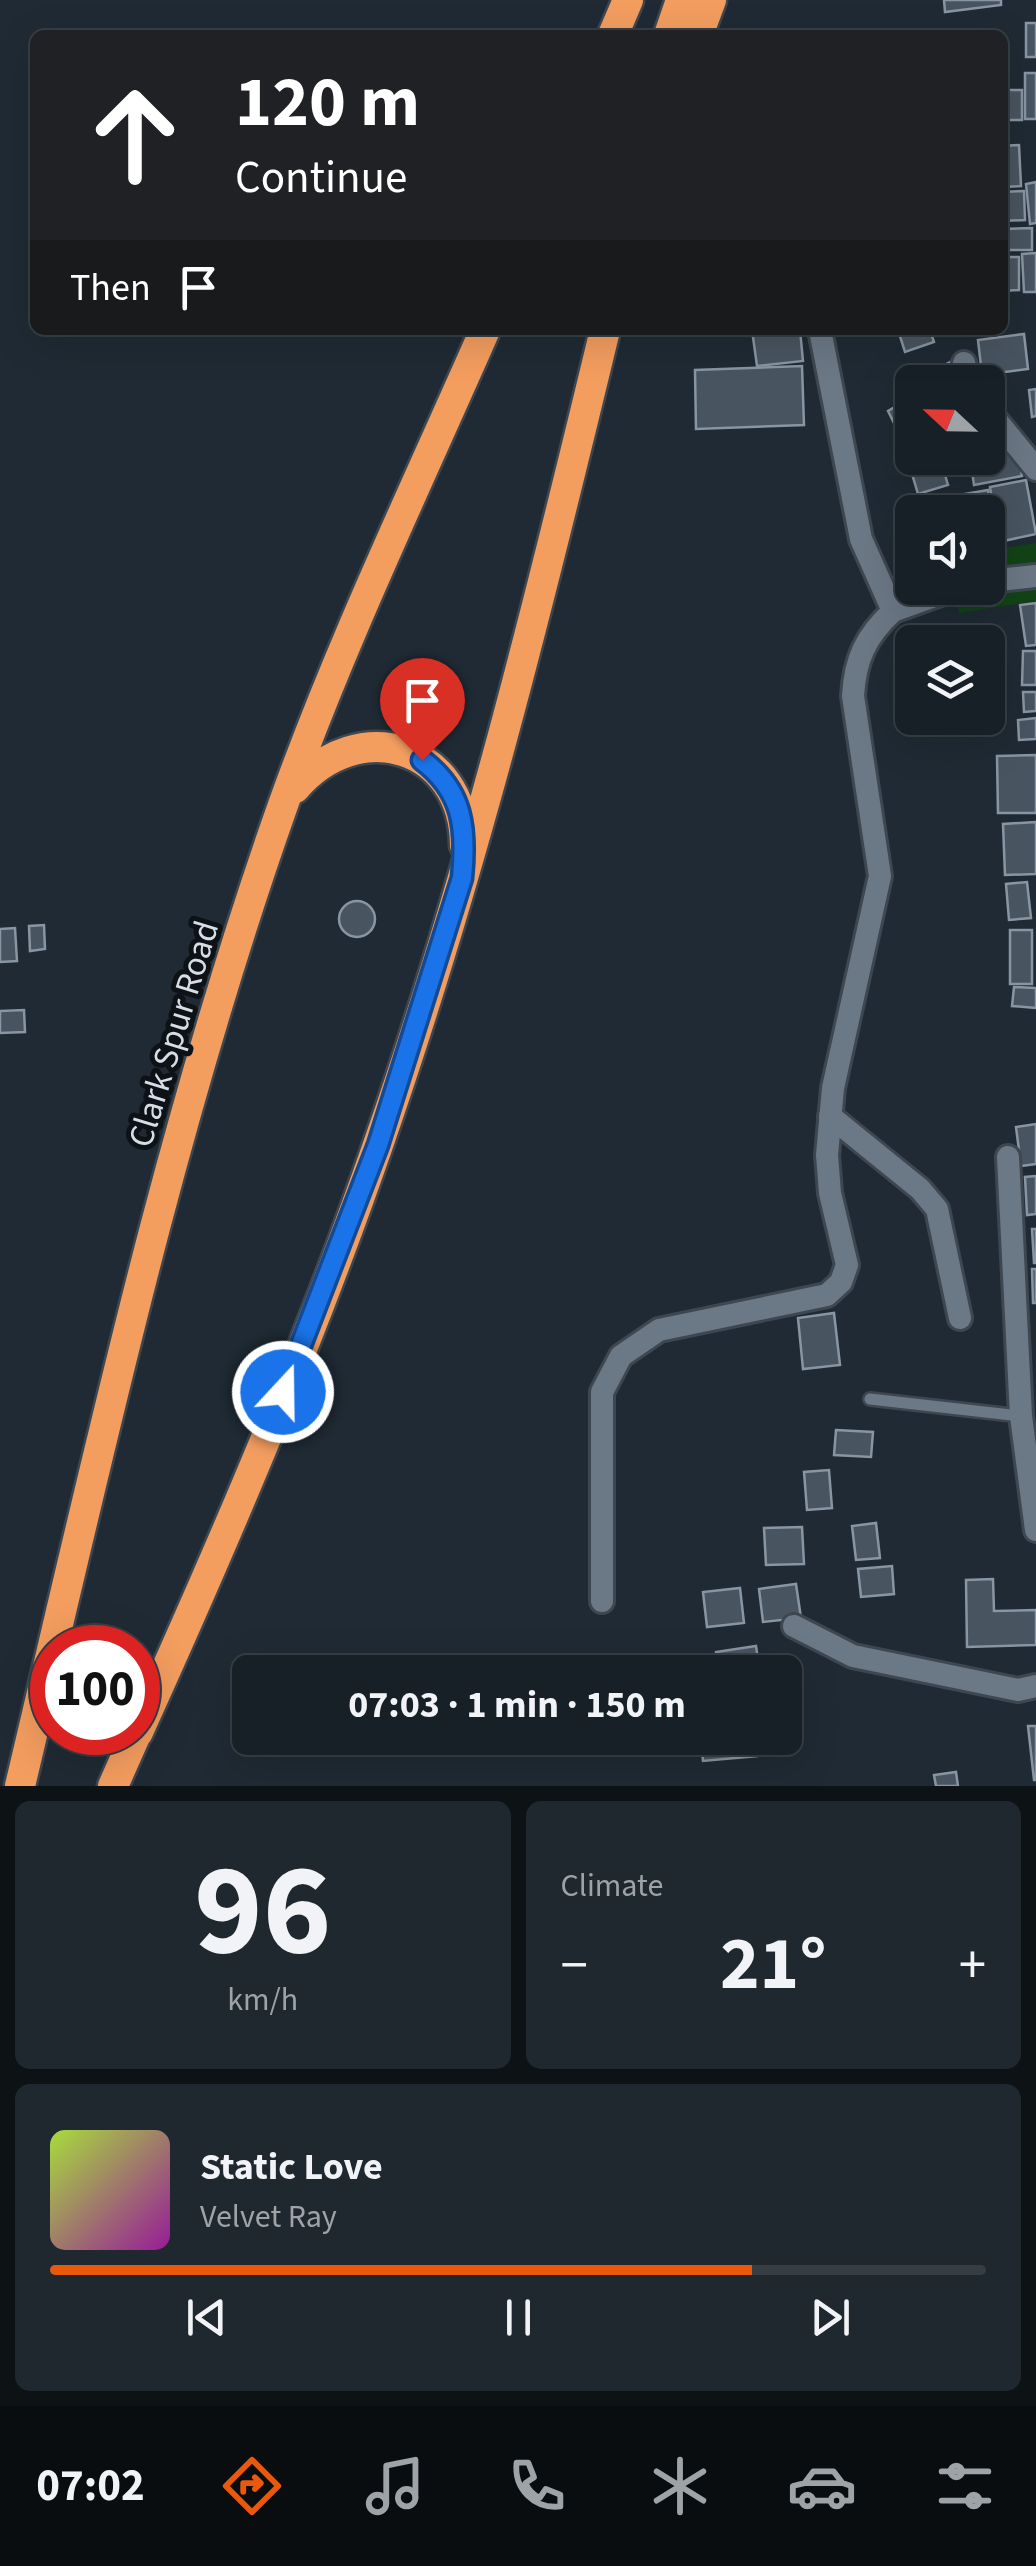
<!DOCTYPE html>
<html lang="en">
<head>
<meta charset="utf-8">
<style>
	:root { --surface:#172027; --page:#20282f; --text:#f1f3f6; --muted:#9ea3a7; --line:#363e44; --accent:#ea580c }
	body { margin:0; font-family:"Source Sans 3",sans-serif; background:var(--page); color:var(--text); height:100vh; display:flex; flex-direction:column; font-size:38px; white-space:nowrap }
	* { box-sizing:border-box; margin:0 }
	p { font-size:32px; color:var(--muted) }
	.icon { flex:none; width:55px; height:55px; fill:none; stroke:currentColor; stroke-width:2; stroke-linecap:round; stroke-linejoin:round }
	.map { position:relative; height:1786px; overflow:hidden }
	.drawer { display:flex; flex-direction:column; gap:15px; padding:15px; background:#0d1215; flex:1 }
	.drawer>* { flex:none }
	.banner { position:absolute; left:30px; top:30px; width:978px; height:305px; border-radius:15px; box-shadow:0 10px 40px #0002,0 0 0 2px var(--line); background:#202124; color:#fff; overflow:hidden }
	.needle { width:65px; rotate:292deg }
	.tools { position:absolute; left:895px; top:365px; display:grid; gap:20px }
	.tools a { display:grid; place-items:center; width:110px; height:110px; border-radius:15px; background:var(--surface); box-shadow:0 10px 40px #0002,0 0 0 2px var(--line); font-size:50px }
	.speed { position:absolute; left:30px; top:1625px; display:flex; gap:20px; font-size:50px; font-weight:700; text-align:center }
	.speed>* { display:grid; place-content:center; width:130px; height:130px; border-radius:50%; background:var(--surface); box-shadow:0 10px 40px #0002,0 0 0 2px var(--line); line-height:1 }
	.speed .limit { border:15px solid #d22; background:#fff; color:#111 }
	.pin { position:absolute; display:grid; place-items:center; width:85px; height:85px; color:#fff; margin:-102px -42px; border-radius:50% 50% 50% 0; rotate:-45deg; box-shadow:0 0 10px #0007 }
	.pin .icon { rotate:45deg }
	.me { position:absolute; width:110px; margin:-55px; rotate:21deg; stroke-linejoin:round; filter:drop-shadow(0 0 8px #0008) }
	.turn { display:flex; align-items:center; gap:35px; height:210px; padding:0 40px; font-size:45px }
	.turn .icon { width:130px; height:130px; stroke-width:2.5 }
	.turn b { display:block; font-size:70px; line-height:85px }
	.then { display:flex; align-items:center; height:95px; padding:0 40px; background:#0003; gap:20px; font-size:38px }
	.big { font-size:75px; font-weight:700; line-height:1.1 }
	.drawer .tile { flex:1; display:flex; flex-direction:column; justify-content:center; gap:15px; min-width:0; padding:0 35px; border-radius:15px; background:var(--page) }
	.drawer .dial { align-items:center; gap:0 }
	.dial b { font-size:130px; line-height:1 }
	.song { display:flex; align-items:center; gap:30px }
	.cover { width:120px; height:120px; border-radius:15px; background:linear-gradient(135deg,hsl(80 70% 55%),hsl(300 70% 35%)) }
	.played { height:10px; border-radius:5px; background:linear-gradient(90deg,var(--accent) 75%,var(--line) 75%) }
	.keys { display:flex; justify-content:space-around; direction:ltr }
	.heat { display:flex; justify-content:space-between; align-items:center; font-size:55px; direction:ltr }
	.drawer .tiles { flex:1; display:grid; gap:15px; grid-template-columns:1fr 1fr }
	.tile:last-child { grid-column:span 2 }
	.trip { position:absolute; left:232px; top:1655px; width:570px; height:100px; border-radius:15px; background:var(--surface); box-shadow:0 10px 40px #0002,0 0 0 2px var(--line); font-weight:700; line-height:100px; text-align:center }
	.menu { display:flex; height:160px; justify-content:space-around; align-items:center; background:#090d10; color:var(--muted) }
	.menu .icon { width:70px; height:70px }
	.menu .active { color:var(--accent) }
	.menu b { font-size:45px; color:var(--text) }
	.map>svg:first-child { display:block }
	.green { fill:#124316 }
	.building { fill:#485460; stroke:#8895a2; stroke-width:2.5 }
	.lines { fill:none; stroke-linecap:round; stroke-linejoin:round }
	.lane-casing { stroke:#3e4750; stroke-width:16 }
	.street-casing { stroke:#3e4750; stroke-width:28 }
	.highway-casing { stroke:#3e4750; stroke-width:35 }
	.lane { stroke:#6b7885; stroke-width:11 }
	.street { stroke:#6b7885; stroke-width:22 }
	.highway { stroke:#f39d5f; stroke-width:30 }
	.route-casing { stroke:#114b97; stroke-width:25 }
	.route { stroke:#1a73e8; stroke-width:18 }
	.labels { text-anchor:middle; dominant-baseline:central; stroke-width:10; stroke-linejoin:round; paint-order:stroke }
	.street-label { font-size:35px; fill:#d6dde4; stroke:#0d1217 }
</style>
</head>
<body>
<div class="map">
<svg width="1036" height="1786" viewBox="0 0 1036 1786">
	<rect width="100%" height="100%" fill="#1f2a34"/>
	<polygon class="green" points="1036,543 1036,601 959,613 956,588 988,588 988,550"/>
	<g class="building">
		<polygon points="944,0 1001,0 1001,5 945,12"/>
		<rect x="1026" y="23" width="10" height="34"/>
		<rect x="1025" y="73" width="11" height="46"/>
		<rect x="1002" y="90" width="20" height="30"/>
		<polygon points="1019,145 1021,186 1002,187 1002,146"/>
		<polygon points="1036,182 1036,223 1030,224 1026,184"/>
		<polygon points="1024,191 1025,220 1002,221 1002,192"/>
		<polygon points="1032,228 1032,250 1003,250 1003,229"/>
		<polygon points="1036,253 1036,292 1024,292 1022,254"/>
		<polygon points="1002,257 1019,257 1019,290 1002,291"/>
		<polygon points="752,330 800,330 803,361 757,366"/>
		<polygon points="898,330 930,330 934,342 905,352"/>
		<polygon points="1024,334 1028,369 982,375 978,340"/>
		<polygon points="956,359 968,382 914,382 914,381"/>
		<polygon points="802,366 804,425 696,429 695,370"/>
		<polygon points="1036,389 1036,416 1032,417 1029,390"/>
		<polygon points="912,397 912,416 895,425 888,411"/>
		<polygon points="912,426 912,450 904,429"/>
		<polygon points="1018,450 1022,476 974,485 970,458"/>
		<polygon points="940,458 948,485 918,494 910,467"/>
		<polygon points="1026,480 1036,534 999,542 990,487"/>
		<polygon points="988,490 996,542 988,543 988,512 962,512 959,495"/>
		<polygon points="1036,603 1036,645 1026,646 1020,605"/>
		<polygon points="1023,651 1036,651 1036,685 1022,685"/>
		<polygon points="1023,692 1036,692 1036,711 1024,712"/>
		<polygon points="1036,718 1036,739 1019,740 1018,720"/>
		<polygon points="1036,755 1036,813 998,813 997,756"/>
		<polygon points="1036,822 1036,874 1005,875 1003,824"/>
		<polygon points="1027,882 1031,918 1009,920 1006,884"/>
		<circle cx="357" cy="919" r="18"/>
		<polygon points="44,925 45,949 30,951 29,926"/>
		<polygon points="15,928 17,961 0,962 0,929"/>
		<rect x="1010" y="930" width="22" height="54"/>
		<polygon points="1014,987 1036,988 1036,1008 1012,1006"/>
		<polygon points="24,1010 25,1032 0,1033 0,1011"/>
		<polygon points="1036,1124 1036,1164 1021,1166 1016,1127"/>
		<polygon points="1036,1176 1036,1214 1027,1215 1025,1177"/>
		<polygon points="1032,1229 1036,1229 1036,1263 1034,1263"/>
		<polygon points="1032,1269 1036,1269 1036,1303 1033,1303"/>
		<polygon points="834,1313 840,1365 803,1369 798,1318"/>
		<polygon points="836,1430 873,1432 871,1457 834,1455"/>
		<polygon points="829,1470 832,1508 807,1510 804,1472"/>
		<polygon points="876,1523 880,1558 856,1560 852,1526"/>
		<polygon points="802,1527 804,1564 766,1565 764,1528"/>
		<polygon points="892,1566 894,1594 861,1597 858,1569"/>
		<polygon points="993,1579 994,1611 1036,1610 1036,1645 967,1647 966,1580"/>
		<polygon points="796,1584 801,1618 763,1622 759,1589"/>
		<polygon points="740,1588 744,1623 707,1627 703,1592"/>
		<polygon points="756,1646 760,1672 719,1672 716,1652"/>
		<polygon points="1028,1726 1036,1726 1036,1780 1034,1780"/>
		<polygon points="701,1738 756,1738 757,1756 703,1761"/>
		<polygon points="956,1772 958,1786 936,1786 934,1775"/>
	</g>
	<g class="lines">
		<g class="lane-casing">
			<polyline id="lane" points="870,1399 1021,1416"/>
		</g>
		<g class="street-casing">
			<g id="street">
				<polyline points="820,330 861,539 893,611 957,588"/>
				<polyline points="964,363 969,382"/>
				<polyline points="988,410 1036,469"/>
				<polyline points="988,581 1036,576"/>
				<polyline points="830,1116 920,1189 937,1209 960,1318"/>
				<polyline points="1008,1157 1021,1416 1036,1530"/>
				<path d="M 602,1601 L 602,1392 L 621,1356 L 659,1330 L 827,1295 L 841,1282 L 847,1265 L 830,1193 L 827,1155 L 833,1088 L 880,876 L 853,696 C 855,659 866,636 893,611"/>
				<polyline points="794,1626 853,1656 1018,1690 1036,1686"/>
			</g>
		</g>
		<g class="highway-casing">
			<g id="highway">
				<polyline points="613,35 628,0"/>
				<polyline points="669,35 681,0"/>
				<polyline points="698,35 711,0"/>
				<path d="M 295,788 C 358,714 464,745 465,845"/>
				<path d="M 138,1732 C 225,1540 309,1344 378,1145 C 471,878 539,604 605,330"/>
				<path d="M 20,1786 C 98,1457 170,1124 283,805 C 341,643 416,487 485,330"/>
				<polyline points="113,1786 137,1732"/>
			</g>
		</g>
		<use href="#lane" class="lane"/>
		<use href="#street" class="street"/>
		<use href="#highway" class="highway"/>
	</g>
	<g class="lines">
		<g class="route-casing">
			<path id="route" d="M 283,1392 L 378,1145 L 462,878 C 467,828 463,791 422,760"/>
		</g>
		<use href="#route" class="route"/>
	</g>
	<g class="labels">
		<g class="street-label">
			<text transform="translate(174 1034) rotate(-73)">Clark Spur Road</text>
		</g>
	</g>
</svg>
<div class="tools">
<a><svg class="needle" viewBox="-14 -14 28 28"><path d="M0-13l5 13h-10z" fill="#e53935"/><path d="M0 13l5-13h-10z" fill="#9ea3a7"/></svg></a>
<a><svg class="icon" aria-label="sound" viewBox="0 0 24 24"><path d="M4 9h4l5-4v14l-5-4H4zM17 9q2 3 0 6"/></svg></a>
<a><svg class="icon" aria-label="layers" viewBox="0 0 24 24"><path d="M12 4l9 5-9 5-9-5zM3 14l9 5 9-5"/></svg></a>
</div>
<div class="speed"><div class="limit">100</div></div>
<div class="pin" style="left:422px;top:760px;background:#d93025"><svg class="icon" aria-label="arrive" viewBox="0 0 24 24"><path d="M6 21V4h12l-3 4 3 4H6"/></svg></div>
<svg class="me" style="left:283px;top:1392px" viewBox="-20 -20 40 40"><circle r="17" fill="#1a73e8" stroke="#fff" stroke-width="3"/><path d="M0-11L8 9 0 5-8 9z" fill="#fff"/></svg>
<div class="trip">07:03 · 1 min · 150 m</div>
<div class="banner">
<div class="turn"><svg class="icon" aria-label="ahead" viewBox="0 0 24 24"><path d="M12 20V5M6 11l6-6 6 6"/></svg><div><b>120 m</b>Continue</div></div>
<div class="then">Then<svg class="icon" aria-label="arrive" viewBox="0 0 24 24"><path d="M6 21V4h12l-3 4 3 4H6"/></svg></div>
</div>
</div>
<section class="drawer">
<div class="tiles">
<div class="tile dial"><b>96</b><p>km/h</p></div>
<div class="tile"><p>Climate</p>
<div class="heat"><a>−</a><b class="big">21°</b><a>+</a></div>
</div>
<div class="tile">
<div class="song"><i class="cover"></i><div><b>Static Love</b><p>Velvet Ray</p></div></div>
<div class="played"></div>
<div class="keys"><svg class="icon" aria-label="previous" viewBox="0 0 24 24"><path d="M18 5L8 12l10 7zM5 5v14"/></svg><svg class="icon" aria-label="pause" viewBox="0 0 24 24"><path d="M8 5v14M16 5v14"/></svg><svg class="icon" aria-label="next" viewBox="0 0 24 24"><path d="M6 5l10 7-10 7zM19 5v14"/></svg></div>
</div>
</div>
</section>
<nav class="menu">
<b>07:02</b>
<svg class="icon active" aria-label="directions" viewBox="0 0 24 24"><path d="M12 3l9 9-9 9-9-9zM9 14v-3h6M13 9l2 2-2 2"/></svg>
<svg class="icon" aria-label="music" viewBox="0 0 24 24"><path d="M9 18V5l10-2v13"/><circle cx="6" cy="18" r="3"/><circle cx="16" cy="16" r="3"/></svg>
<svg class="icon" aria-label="phone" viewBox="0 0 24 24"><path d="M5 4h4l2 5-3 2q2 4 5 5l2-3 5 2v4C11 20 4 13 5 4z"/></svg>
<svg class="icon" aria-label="climate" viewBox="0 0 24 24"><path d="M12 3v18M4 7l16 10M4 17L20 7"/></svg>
<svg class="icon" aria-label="car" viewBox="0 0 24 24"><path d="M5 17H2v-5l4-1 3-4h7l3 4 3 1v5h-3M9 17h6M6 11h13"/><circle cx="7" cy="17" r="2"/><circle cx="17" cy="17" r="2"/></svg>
<svg class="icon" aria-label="filters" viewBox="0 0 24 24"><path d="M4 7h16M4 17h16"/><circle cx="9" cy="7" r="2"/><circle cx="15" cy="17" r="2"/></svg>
</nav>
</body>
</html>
